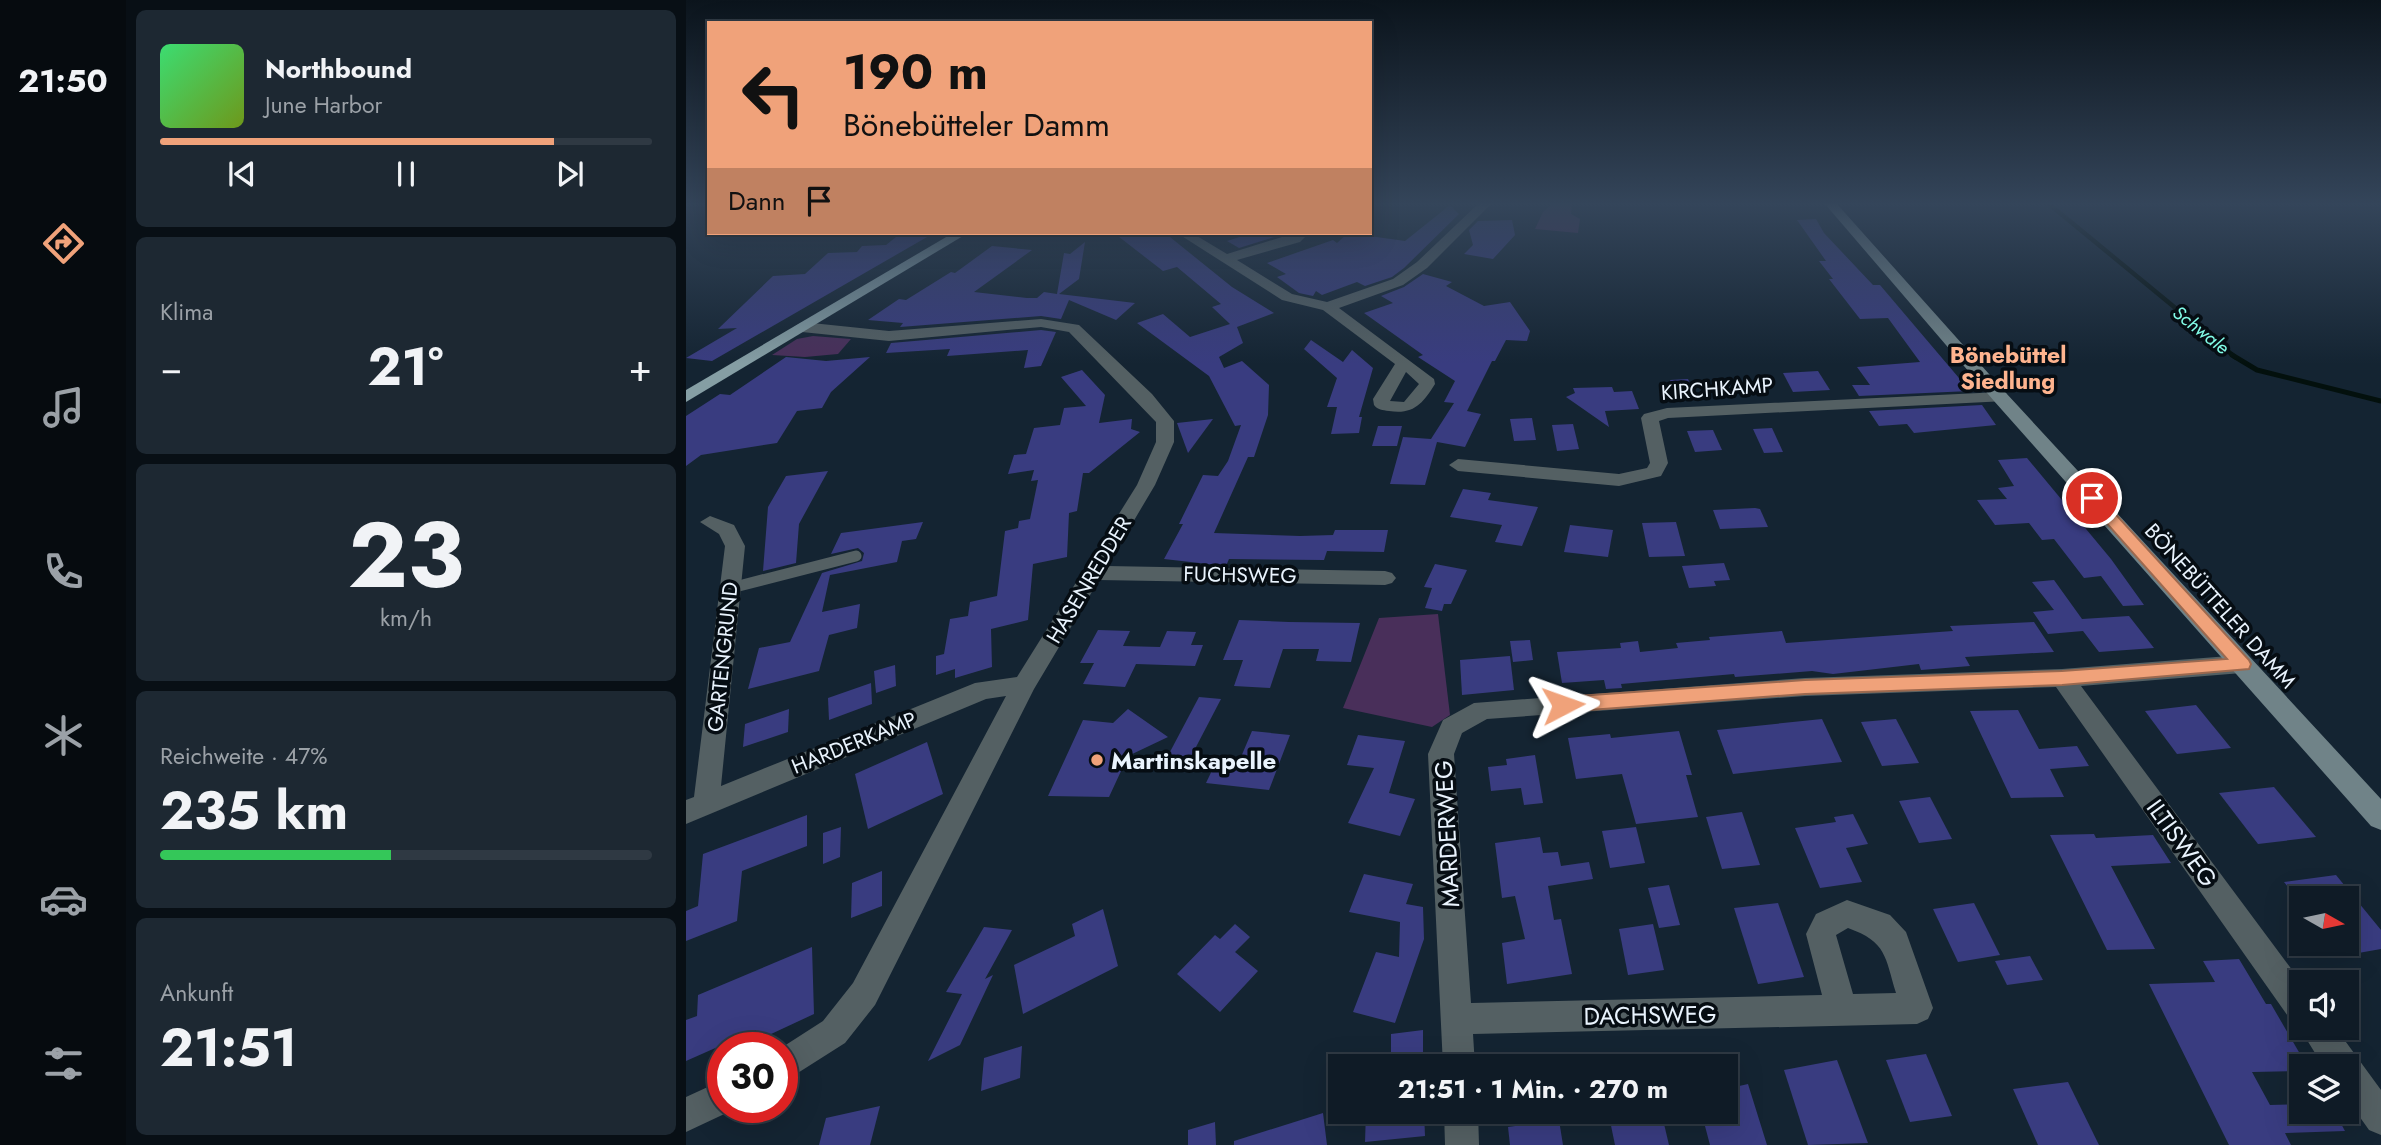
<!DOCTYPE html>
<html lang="de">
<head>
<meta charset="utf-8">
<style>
	:root { --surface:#0f1b26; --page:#1d2832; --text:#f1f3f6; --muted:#9ba1a7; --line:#2f3943; --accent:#f0a27a }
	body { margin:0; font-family:Jost,sans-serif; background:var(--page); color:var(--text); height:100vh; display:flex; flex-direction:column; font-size:26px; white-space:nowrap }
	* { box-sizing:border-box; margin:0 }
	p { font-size:23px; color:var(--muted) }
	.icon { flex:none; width:38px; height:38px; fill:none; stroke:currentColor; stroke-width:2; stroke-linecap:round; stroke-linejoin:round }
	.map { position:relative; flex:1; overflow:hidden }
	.details { display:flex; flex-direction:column; gap:10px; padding:10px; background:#080f15; width:560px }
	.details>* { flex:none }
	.top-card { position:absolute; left:21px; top:21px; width:665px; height:214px; border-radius:0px; box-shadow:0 7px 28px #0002,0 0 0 2px var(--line); background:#f0a27a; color:#111; overflow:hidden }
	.needle { width:46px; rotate:99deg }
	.tools { position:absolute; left:1603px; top:886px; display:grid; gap:14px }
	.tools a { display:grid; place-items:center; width:70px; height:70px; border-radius:0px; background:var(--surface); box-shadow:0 7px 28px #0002,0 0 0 2px var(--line); font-size:35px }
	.speed { position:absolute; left:21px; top:1032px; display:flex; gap:14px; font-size:35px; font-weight:700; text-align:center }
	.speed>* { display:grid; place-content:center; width:91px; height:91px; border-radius:50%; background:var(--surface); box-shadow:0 7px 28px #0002,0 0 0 2px var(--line); line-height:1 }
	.speed .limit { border:10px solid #d22; background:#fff; color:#111 }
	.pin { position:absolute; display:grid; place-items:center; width:60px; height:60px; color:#fff; margin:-30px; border:4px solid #fff; border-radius:50%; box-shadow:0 2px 7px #0007 }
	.me { position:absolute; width:77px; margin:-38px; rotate:86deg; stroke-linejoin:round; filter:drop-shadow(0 0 5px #0008) }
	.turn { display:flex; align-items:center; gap:24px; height:147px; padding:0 21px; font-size:32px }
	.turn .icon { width:91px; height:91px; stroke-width:2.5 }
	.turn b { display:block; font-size:49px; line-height:60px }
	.then { display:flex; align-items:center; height:66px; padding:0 21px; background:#0003; gap:14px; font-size:26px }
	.big { font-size:52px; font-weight:700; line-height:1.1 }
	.details .card { flex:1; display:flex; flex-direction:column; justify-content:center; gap:10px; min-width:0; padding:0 24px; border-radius:10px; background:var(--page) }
	.details .dial { align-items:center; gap:0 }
	.dial b { font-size:91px; line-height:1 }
	.song { display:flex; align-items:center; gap:21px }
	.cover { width:84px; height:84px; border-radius:10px; background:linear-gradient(135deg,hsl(140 70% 55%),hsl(80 70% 35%)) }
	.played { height:7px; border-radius:4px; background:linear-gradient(90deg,var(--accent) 80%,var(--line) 80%) }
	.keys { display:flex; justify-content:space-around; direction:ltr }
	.heat { display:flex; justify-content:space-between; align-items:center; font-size:38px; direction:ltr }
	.charge { height:10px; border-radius:5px; background:linear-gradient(90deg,#34c759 47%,var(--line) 0) }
	.trip { position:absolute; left:642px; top:1054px; width:410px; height:70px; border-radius:0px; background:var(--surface); box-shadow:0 7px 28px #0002,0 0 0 2px var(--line); font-weight:700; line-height:70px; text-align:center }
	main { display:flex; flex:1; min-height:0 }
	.dock { display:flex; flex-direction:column; width:126px; justify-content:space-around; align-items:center; background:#060b0f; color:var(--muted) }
	.dock .icon { width:49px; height:49px }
	.dock .selected { color:var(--accent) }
	.dock b { font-size:32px; color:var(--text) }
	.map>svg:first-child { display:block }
	.green { fill:#492f5a }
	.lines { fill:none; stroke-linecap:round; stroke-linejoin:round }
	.stream-far1 { stroke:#03100d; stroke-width:4.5 }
	.stream { stroke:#03100d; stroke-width:5 }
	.building { fill:#393c80 }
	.lane { stroke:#546063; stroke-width:11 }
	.street { fill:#546063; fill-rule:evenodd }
	.secondary { fill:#708388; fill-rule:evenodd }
	.primary { fill:#859ea4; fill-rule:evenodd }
	.route { fill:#f0a27a; stroke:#9c694f; stroke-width:2 }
	.poi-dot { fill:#f0a27a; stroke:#060d13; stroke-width:2.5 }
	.labels { text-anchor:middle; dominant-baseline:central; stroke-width:7; stroke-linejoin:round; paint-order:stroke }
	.far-water-label { font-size:19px; font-style:italic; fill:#82fce7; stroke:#060d13 }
	.street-label { font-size:21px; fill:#e9f3fd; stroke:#060d13 }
	.far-district-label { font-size:23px; font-weight:bold; fill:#feb48f; stroke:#060d13 }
	.near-poi-label { font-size:24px; font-weight:bold; fill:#e9f3fd; stroke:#060d13; text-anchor:start }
	.near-street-label { font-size:24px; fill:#e9f3fd; stroke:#060d13 }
</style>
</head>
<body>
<main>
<nav class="dock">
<b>21:50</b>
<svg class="icon selected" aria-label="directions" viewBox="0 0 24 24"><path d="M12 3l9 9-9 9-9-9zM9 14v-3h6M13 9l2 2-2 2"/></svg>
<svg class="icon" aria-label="music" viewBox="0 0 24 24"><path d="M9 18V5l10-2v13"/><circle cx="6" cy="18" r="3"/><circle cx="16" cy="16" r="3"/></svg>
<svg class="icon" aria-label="phone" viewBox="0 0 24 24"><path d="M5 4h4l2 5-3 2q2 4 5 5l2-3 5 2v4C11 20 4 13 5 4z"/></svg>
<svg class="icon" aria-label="climate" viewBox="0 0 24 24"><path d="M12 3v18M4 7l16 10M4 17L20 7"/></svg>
<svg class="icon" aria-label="car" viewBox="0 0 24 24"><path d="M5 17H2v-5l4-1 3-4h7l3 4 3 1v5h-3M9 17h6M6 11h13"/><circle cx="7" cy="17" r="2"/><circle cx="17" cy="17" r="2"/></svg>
<svg class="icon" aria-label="filters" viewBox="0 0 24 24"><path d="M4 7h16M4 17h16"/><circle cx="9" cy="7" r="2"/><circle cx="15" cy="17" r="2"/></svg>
</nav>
<section class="details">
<div class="card">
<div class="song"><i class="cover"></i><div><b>Northbound</b><p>June Harbor</p></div></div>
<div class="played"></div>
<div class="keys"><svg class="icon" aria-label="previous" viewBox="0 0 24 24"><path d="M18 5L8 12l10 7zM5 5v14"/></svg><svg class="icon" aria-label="pause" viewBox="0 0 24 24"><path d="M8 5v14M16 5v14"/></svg><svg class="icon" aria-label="next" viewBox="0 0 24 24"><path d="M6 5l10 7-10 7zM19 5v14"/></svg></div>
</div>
<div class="card"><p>Klima</p>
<div class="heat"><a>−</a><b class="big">21°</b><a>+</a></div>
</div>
<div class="card dial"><b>23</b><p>km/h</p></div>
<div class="card"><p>Reichweite · 47%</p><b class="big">235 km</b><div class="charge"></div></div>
<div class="card"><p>Ankunft</p><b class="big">21:51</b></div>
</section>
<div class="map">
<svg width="1695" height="1145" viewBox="0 0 1695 1145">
	<rect width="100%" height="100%" fill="#142432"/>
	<g class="green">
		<polygon points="866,204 886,204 885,214 894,219 892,233 849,229 857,212"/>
		<polygon points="127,336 165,339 152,354 119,357 86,355 111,339"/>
		<polygon points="752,614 764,715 746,727 657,708 693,618"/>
	</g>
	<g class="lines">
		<polyline class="stream-far1" points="1363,204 1549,357"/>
		<polyline class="stream" points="1546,355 1571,370 1695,401"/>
	</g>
	<g class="building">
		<polygon points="764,205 773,214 718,268 706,277 679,286 671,282 636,295 630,291 627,296 613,293 591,277 600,274 581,263 647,240 651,243 662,233 719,241"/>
		<polygon points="1130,219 1138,233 1187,285 1194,285 1284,391 1173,396 1166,385 1184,385 1171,367 1234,362 1202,318 1174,319 1143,279 1147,279 1133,261 1140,261 1111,220"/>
		<polygon points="826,220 829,235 807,259 778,254 787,245 783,230 792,221"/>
		<polygon points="215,233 248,233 26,361 0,358 51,328 32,329 87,276 119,274 142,253 171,252 176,246 200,245"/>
		<polygon points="428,233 479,233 546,287 588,313 551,327 557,343 533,357 538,368 556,361 583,385 582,415 568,457 562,457 528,533 614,536 647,535 649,530 702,530 698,552 641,551 638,560 543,559 540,566 478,559 497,524 493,524 517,475 532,476 542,461 555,425 549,426 523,376 451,323 477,314 504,337 544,324 526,307 535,304 491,267 477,271"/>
		<polygon points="566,233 601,233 553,248 541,241"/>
		<polygon points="399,242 393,279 373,294 449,303 430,320 383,300 375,319 355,316 214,327 217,323 182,320 213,299 220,300 265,272 269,273 306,246 346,250 288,292 341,298 351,298 358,292 371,294 378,253 384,254"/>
		<polygon points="737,274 766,282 760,286 798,306 824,302 844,331 841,341 820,340 809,361 806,361 781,411 795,414 779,447 751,442 739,485 704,484 717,437 745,439 768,403 758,402 769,381 732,357 737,355 678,313 707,303 695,296 718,287"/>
		<polygon points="355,330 370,332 355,366 338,368 342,350 261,356 264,349 200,353 205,343"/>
		<polygon points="625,340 657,362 666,350 687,368 673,417 676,417 673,433 645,434 651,407 641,407 651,378 618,349"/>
		<polygon points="100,357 140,361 184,357 145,392 136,408 111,411 91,443 15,455 0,466 0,416 34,394 44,395"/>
		<polygon points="396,370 419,395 413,423 446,419 445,429 454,432 403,473 397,473 391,511 383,513 381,557 347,564 342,620 305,629 306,667 269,678 269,669 250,675 250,656 258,654 264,619 282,616 284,602 311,596 319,531 332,528 333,521 344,519 352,480 345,481 348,470 322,474 328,455 340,454 348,428 374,425 378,408 400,406 375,377"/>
		<polygon points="1132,371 1144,390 1107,392 1097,373"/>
		<polygon points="1002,379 1010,397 991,398 984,380"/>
		<polygon points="926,387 928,392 946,391 953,409 919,411 923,427 880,397 889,393 887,388"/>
		<polygon points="1296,405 1310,425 1228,433 1221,424 1193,426 1183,411"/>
		<polygon points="846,418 850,440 828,441 824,419"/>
		<polygon points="527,419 502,453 491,423"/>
		<polygon points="887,424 893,449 871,451 866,425"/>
		<polygon points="692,426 716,426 711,446 686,446"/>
		<polygon points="1086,428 1097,452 1078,453 1067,429"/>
		<polygon points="1027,430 1036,450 1009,452 1001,431"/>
		<polygon points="1341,458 1425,559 1458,605 1437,606 1415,576 1398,578 1368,539 1356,540 1343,523 1309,525 1291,500 1321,499 1312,488 1328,486 1312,460"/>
		<polygon points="142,471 113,524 110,563 77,571 82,507 100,476"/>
		<polygon points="777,489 805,493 802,500 852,507 836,546 809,542 816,525 764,517"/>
		<polygon points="1069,508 1074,509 1082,527 1034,529 1027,510"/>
		<polygon points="237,522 230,539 216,541 211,562 144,575 136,612 174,604 171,628 143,635 133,671 62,689 73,648 104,642 136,573 176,561 178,553 172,548 145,554 155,533"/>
		<polygon points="990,522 999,556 963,557 956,523"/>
		<polygon points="884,525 927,530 922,557 878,552"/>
		<polygon points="1038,563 1044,580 1028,581 1030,586 1003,588 996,566"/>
		<polygon points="749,564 781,570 765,604 758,604 756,611 739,608 746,588 738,587"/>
		<polygon points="1368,580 1396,619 1443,616 1468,648 1413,652 1397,631 1362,634 1347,612 1368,610 1346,582"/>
		<polygon points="553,620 603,622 674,623 665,662 630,661 633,649 597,649 584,688 548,686 557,660 537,660"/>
		<polygon points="1348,622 1368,652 1279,657 1284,666 1235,670 1233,664 1147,674 1126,671 1049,677 1048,674 935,684 936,688 920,689 918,680 876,683 871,652 935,648 934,643 952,641 954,652 992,648 990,643 1024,640 1023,637 1096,631 1100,643 1267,631 1264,626"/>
		<polygon points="412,630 444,631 437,646 474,647 481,631 510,632 505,645 517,645 509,666 450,664 439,687 397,684 408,663 394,663"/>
		<polygon points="844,640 847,660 827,662 824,641"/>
		<polygon points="824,656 828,690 776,695 774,660"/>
		<polygon points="209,665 210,686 190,693 188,671"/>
		<polygon points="185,683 186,704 143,720 142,698"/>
		<polygon points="513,697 535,699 498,770 476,767"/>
		<polygon points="1510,705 1545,748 1491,754 1459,711"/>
		<polygon points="103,709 102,732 57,747 59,724"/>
		<polygon points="442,709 482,737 442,756 423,797 362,796 397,720 427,723"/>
		<polygon points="1332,710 1353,749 1391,746 1403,766 1364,769 1378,797 1325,798 1284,711"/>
		<polygon points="1136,719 1156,762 1047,774 1031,730"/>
		<polygon points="1210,719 1233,763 1196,766 1175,722"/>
		<polygon points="566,731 604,735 583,790 520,783 530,762 552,764"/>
		<polygon points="993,731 1006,775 1000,775 1012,817 950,824 936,774 890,779 882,738 924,734 925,738"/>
		<polygon points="672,735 719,741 703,793 729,799 714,836 662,823 688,768 661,765"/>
		<polygon points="241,742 257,794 182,829 169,774"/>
		<polygon points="849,755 857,803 838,805 835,788 805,791 802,767 821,765 820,759"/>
		<polygon points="1588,787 1630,837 1572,844 1533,793"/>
		<polygon points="1244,797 1266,839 1233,843 1213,801"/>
		<polygon points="1056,812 1074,865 1036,869 1020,817"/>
		<polygon points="1167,814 1182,844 1160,848 1176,882 1134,888 1109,828 1150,822 1148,817"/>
		<polygon points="121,815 121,846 56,871 51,921 0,941 0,911 12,906 17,854"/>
		<polygon points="155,827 154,857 137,864 137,833"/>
		<polygon points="950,827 959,863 924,868 916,831"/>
		<polygon points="1408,834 1410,838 1467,835 1485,863 1425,866 1469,949 1421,950 1364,835"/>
		<polygon points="854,837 857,853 872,852 875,866 903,862 907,879 862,886 868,920 875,919 886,974 821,984 816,943 839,939 829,896 816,898 809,843"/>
		<polygon points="196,871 196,906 165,918 166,883"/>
		<polygon points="678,874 727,884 720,904 737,907 738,939 709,1023 667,1012 690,952 713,957 714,922 663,912"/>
		<polygon points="1650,875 1695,930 1695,949 1661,955 1661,898 1611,898 1598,882"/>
		<polygon points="983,885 994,925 973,928 962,888"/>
		<polygon points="1092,903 1118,977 1072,984 1048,908"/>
		<polygon points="1288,903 1314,955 1272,962 1247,909"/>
		<polygon points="417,909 432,966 337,1014 328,965 389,936 386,924"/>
		<polygon points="549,924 564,937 549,952 572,971 534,1012 491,974 529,935 534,939"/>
		<polygon points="967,924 978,970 942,975 933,929"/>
		<polygon points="298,927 326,930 299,979 307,975 274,1045 242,1061 276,994 260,992"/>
		<polygon points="126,947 128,1014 70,1041 70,1030 0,1061 0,1020 11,1016 12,995"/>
		<polygon points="1344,956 1357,980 1321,985 1309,961"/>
		<polygon points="1553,959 1580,1004 1585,1004 1621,1066 1615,1066 1615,1071 1566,1072 1584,1105 1615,1104 1615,1111 1648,1111 1659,1131 1599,1133 1605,1145 1543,1145 1463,984 1529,982 1517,961"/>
		<polygon points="737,1030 737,1066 705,1066 705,1034"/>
		<polygon points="336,1046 334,1078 295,1091 298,1058"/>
		<polygon points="1240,1054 1266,1116 1224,1122 1200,1060"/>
		<polygon points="1151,1060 1182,1143 1122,1145 1098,1070"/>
		<polygon points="1382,1082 1413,1145 1352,1145 1327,1089"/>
		<polygon points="1062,1084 1081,1145 1024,1145 1015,1111 1040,1111 1040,1089"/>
		<polygon points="194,1106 184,1145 133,1145 140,1118"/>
		<polygon points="680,1111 738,1111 739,1136 679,1142"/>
		<polygon points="922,1111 975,1111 983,1145 929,1145"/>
		<polygon points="637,1113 641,1145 548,1145 548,1141"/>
		<polygon points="873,1120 877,1145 824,1145 822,1127"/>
		<polygon points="529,1122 530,1145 502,1145 502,1130"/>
	</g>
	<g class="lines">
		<polyline class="lane" points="45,588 170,556"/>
		<g class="street">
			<path d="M 792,204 L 805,204 L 741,268 L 717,285 L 653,308 L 748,379 L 749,384 C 737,403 728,415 703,411 C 696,410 692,410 688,405 L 687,399 L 709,364 L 637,310 L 596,300 L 491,233 L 506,233 L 541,254 L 609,233 L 623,233 L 614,242 L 551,260 L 606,294 L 641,302 L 707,279 L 731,262 ZM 720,372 L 733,384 L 718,402 L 704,401 Z"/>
			<polygon points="355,319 393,325 466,394 488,421 488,442 469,485 421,566 699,571 706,573 710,578 706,583 699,585 413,580 348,689 189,1005 159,1043 96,1083 95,1048 137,1021 167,983 320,696 300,699 0,824 0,800 8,797 39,546 33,534 14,522 24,516 48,525 59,546 35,786 289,683 331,677 451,485 470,442 470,422 383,332 355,327 203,341 116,332 108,327 116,322 203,331"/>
			<polygon points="1314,392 1320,393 1322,397 1320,401 982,418 973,421 982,463 975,476 933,486 772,471 763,465 772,459 933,474 961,468 964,463 955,418 958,414 981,408"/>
			<path d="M 1556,655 L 1564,658 L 1568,664 L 1564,670 L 1556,673 L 1395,686 L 1615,982 L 1615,1027 L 1649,1027 L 1695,1090 L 1695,1135 L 1683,1130 L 1661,1099 L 1661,1066 L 1637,1066 L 1613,1027 L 1614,1024 L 1604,1019 L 1370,687 L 1119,696 L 801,719 L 776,733 L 768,754 L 785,1003 L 1136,995 L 1120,934 L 1130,914 L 1161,900 L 1204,915 L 1220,932 L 1247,1008 L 1242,1019 L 1231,1024 L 787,1034 L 789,1066 L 757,1066 L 742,754 L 757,720 L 788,703 L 1119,678 L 1376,669 ZM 1162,928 C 1201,942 1199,957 1210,993 L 1167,994 L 1150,935 Z"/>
			<polygon points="37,1080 37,1108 49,1109 0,1132 0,1097"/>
			<polygon points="758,1111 792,1111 793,1145 759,1145"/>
		</g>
		<polygon class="secondary" points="1139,204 1151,204 1320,393 1695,799 1695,830 1685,826 1308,401"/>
		<polygon class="primary" points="267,233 282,233 0,402 0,390"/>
	</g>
	<linearGradient id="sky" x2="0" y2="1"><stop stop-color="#0b141c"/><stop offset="0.56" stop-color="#34455a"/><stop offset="1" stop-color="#34455a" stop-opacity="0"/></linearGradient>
	<rect width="1695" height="364" fill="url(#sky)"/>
	<polygon class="route" points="1406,494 1412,495 1563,660 1565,664 1563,669 1376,685 1119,694 877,712 868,705 877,697 1119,680 1376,671 1541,659 1401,501 1401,495"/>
	<circle class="poi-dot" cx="411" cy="760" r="7"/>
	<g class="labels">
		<g class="far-water-label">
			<text transform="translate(1515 330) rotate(38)">Schwale</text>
		</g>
		<g class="street-label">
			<text transform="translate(1031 389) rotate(-4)">KIRCHKAMP</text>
			<text transform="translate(554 575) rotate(1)">FUCHSWEG</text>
			<text transform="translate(403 580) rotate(-59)">HASENREDDER</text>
			<text transform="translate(1534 606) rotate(48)">BÖNEBÜTTELER DAMM</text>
			<text transform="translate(37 657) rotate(-84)">GARTENGRUND</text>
			<text transform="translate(168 743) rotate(-22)">HARDERKAMP</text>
		</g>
		<g class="far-district-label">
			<text x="1322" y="355">Bönebüttel<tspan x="1322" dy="26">Siedlung</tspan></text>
		</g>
		<g class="near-poi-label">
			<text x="425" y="760">Martinskapelle</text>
		</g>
		<g class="near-street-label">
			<text transform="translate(761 834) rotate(-93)">MARDERWEG</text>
			<text transform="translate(1496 843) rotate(54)">ILTISWEG</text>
			<text transform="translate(964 1015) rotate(-1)">DACHSWEG</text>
		</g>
	</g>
</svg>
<div class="tools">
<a><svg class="needle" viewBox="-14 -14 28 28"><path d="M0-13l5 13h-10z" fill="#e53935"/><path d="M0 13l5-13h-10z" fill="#9ba1a7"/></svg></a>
<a><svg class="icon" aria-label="sound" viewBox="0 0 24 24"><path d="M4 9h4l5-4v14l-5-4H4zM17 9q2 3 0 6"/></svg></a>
<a><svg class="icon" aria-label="layers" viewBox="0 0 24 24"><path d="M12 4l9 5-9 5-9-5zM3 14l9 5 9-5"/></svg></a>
</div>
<div class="speed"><div class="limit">30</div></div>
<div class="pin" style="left:1406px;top:498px;background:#d93025"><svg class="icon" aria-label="arrive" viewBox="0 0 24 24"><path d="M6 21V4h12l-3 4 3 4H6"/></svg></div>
<svg class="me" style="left:877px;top:705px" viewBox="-20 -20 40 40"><path d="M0-17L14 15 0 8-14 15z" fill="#f0a27a" stroke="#fff" stroke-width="4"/></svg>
<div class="trip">21:51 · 1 Min. · 270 m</div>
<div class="top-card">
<div class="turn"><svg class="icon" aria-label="left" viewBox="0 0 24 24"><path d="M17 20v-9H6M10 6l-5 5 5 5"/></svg><div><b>190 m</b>Bönebütteler Damm</div></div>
<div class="then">Dann<svg class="icon" aria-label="arrive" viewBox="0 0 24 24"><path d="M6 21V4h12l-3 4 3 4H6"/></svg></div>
</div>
</div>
</main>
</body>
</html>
